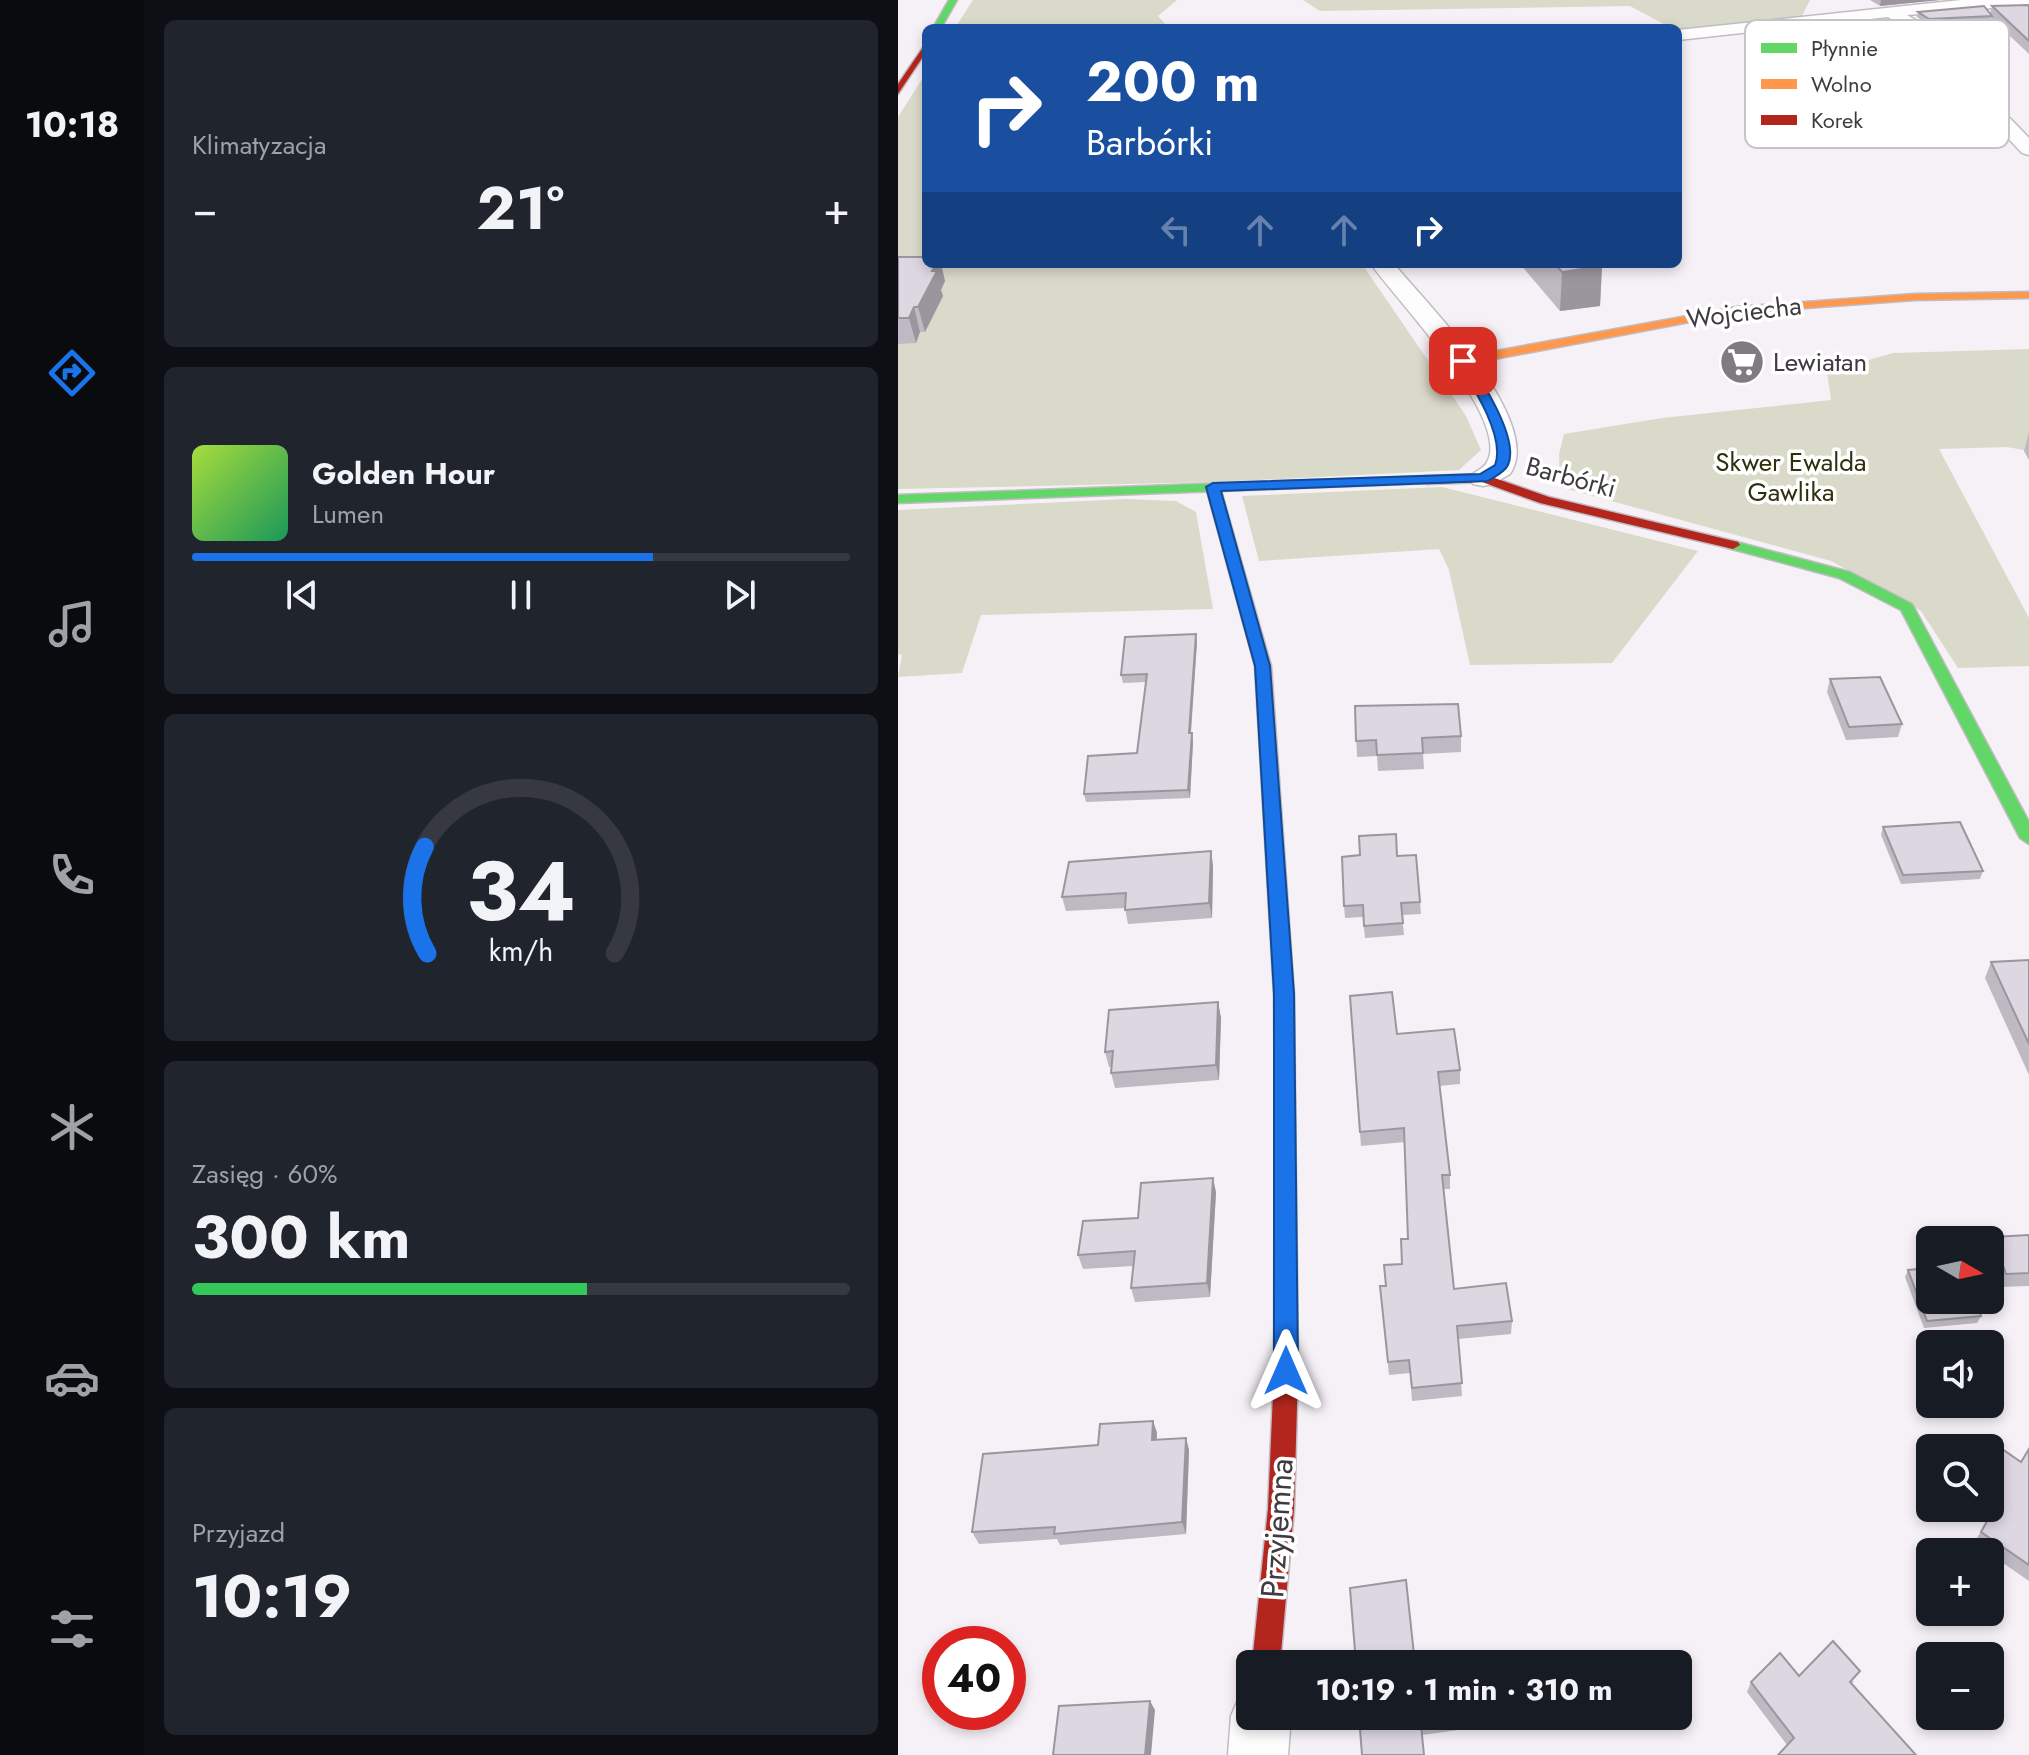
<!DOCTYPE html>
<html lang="pl">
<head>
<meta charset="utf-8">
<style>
	:root { --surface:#171b24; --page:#20242c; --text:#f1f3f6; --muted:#9ea1a6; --line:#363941; --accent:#1a73e8 }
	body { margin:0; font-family:Jost,sans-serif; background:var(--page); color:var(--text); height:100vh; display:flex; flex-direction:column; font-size:30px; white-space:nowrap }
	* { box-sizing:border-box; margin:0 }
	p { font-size:26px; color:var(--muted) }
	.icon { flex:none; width:44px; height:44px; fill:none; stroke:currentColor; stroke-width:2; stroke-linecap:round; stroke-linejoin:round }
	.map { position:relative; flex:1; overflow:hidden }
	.panel { display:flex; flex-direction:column; gap:20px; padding:20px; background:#0d0f14; width:754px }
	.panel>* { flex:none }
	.guide { position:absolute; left:24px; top:24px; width:760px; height:244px; border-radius:12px; box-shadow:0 4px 12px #0003; background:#1a4fa0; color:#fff; overflow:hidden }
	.needle { width:52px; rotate:99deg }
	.controls { position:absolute; left:1018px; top:1226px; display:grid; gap:16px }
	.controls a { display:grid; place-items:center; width:88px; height:88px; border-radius:12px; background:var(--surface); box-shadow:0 4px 12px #0003; font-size:40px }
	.speed { position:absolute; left:24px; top:1626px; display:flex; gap:16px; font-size:40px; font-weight:700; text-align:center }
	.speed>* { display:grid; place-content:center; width:104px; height:104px; border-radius:50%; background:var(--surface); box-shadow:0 4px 12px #0003; line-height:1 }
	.speed .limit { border:12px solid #d22; background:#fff; color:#111 }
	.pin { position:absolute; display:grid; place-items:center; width:68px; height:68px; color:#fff; margin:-34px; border-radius:16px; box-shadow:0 4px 12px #0006 }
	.me { position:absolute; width:88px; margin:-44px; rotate:0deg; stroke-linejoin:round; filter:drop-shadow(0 0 6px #0008) }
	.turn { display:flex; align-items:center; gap:28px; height:168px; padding:0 32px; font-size:36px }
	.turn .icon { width:104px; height:104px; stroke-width:2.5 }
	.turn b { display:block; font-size:56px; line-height:68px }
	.lanes { display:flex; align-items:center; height:76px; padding:0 32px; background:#0003; justify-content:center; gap:40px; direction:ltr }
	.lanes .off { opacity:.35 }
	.big { font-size:60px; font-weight:700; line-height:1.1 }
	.panel .tile { flex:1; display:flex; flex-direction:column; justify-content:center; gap:12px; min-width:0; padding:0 28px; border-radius:12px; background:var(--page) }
	.panel .dial { align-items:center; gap:0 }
	.dial svg { height:208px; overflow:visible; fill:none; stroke:var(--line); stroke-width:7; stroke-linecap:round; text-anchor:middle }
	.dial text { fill:var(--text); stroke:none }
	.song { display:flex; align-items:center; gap:24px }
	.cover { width:96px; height:96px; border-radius:12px; background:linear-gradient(135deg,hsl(80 70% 55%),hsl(150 70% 35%)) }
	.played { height:8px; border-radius:4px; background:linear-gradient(90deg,var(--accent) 70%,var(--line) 70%) }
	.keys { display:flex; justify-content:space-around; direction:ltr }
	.heat { display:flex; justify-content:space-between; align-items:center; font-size:44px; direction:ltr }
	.charge { height:12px; border-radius:6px; background:linear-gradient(90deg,#34c759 60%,var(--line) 0) }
	.trip { position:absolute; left:338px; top:1650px; width:456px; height:80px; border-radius:12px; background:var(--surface); box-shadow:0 4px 12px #0003; font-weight:700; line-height:80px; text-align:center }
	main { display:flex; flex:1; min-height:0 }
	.dock { display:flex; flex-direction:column; width:144px; justify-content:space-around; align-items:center; background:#090b0e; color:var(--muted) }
	.dock .icon { width:56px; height:56px }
	.dock .active { color:var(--accent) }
	.dock b { font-size:36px; color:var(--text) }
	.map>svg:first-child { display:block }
	.green { fill:#dadaca }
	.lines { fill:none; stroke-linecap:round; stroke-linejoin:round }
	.street-casing { stroke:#c0bcc1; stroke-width:3 }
	.fast-casing { stroke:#c0bcc1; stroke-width:3 }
	.slow-casing { stroke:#c0bcc1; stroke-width:3 }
	.jam-casing { stroke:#c0bcc1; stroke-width:3 }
	.street { fill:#fefdfe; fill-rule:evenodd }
	.fast { fill:#63d668; fill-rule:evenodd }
	.slow { fill:#ff974d; fill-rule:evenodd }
	.jam { fill:#b3261e; fill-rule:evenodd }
	.wall { fill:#beb9c2 }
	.shaded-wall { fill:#9b969e }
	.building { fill:#ddd7e2; stroke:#9b969e; stroke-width:2 }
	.route { fill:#1a73e8; stroke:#114b97; stroke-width:2 }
	.labels { text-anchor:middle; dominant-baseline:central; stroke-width:7; stroke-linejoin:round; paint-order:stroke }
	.far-street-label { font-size:26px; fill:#3f3b40; stroke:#fff }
	.far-poi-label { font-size:26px; fill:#3f3b40; stroke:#fff; text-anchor:start }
	.far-park-label { font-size:26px; fill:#2f310c; stroke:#fff }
	.street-label { font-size:32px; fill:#3f3b40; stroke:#fff }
	.key { fill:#fff; stroke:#c5c4c6; stroke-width:2 }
	.key-label { font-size:22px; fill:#3f3b40 }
</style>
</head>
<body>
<main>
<nav class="dock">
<b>10:18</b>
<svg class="icon active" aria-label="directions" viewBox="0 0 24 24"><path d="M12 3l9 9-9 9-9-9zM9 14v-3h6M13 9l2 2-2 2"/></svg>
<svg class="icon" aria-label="music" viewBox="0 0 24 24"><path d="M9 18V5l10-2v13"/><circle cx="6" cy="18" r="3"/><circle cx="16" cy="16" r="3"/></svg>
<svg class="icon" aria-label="phone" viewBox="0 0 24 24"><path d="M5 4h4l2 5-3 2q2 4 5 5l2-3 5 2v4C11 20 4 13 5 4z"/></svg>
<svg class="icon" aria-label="climate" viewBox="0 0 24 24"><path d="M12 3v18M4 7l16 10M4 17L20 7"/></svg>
<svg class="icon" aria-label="car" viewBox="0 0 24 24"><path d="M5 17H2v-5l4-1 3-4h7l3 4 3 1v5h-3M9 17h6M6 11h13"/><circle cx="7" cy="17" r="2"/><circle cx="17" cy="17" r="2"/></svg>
<svg class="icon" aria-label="filters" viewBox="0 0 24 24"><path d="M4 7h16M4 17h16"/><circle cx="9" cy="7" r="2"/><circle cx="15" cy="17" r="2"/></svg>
</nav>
<section class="panel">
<div class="tile"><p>Klimatyzacja</p>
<div class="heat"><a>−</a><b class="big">21°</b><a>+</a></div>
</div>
<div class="tile">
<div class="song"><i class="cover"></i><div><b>Golden Hour</b><p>Lumen</p></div></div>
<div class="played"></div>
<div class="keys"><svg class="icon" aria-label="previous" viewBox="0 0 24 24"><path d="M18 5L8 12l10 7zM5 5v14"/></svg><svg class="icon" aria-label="pause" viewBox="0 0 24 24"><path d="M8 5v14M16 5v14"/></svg><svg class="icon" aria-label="next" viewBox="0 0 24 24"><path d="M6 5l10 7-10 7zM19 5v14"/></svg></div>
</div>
<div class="tile dial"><svg viewBox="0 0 100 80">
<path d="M14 69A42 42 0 1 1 86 69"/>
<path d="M14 69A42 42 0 0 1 13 28" stroke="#1a73e8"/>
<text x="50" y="56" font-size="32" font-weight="700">34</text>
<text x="50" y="72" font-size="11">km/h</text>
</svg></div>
<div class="tile"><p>Zasięg · 60%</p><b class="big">300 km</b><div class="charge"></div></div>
<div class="tile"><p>Przyjazd</p><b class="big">10:19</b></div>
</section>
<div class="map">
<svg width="1131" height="1755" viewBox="0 0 1131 1755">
	<rect width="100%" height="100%" fill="#f6f1f7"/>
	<g class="green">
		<polygon points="75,0 279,0 260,16 271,28 57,28"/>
		<polygon points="405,0 912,0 903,18 780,31 780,28 773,28 732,6 422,11"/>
		<polygon points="28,73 28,264 464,264 568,416 583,450 561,470 321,482 0,489 0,117"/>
		<polygon points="1131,349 1131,451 1109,447 1041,449 1131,618 1131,666 1060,668 1023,611 933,561 662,487 661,454 666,434 764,418 933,400 929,372 995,353"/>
		<polygon points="544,487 800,551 714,663 572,665 551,570 541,549 361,561 344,496"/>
		<polygon points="228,499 278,501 298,512 315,609 83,615 64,673 0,677 4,655 0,654 0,510"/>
	</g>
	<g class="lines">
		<g class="street-casing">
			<g id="street">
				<polygon points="1063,0 1131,0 1131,5 1009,15 1031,28 1054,58 1131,138 1131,155 1124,153 1042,66 1019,36 990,17 780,40 780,30"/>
				<path d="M 473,264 L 496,264 C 528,303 648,422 612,474 L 595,484 L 585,486 L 575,484 L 571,478 C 576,471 586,469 589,462 C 614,419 497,299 473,264 Z"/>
				<polygon points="352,1691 352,1716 393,1716 390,1755 330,1755 333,1716 342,1695"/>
			</g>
		</g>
		<g class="fast-casing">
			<g id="fast">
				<polygon points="51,0 59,0 43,28 35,28"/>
				<polygon points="529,476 536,480 534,483 0,503 0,495"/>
				<polygon points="835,541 952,572 1014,604 1131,822 1131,844 1122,838 1003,610 941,578 830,548 828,545"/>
			</g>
		</g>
		<g class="slow-casing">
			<g id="slow">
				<polygon points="1131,292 1131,298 1017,300 839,313 565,365 559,361 565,357 839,307 1017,294"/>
				<polygon points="315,483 322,487 373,666 396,994 397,1103 394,1109 387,1111 380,1109 377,1103 376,994 357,666 308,487"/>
			</g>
		</g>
		<g class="jam-casing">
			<g id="jam">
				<polygon points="28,43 28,52 0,94 0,84"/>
				<polygon points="585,474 651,497 840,542 842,545 835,549 642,503 584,482 529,484 522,480 529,476"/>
				<polygon points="387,1095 394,1097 397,1103 400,1371 396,1509 382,1664 354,1664 370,1509 376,1371 377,1103 380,1097"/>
			</g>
		</g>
		<use href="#street" class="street"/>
		<use href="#fast" class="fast"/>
		<use href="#slow" class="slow"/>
		<use href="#jam" class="jam"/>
	</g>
	<g class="wall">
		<polygon points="972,0 1042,0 982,6"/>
		<polygon points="1131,5 1131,54 1093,18 1092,22 1030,24 1019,17 1020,12 1092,14 1094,6"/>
		<polygon points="0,257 28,264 43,264 47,281 43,290 45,296 27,332 22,332 18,343 0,344"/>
		<polygon points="622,264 702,264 704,266 702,306 662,311"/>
		<polygon points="1131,432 1131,460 1126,451"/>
		<polygon points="299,642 293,733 294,733 295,742 292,798 188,802 186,794 239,753 248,682 225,683 223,675"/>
		<polygon points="932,679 1004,724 1000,737 948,740 929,692"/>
		<polygon points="457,706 563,736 563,752 525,754 526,769 480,771 479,756 459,757"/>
		<polygon points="985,827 1085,871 1082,879 1003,884 983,835"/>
		<polygon points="313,851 315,866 314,918 230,924 227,908 168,911 164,897"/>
		<polygon points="499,856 522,902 523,914 504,915 506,935 467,938 465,917 447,918 446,906"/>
		<polygon points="1131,960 1131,1075 1087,978 1093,962"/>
		<polygon points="452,996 499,1034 562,1070 562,1084 541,1086 552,1175 552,1189 546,1189 556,1289 614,1321 613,1334 560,1339 564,1396 514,1401 512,1373 491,1375 482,1286 488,1286 504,1264 510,1239 507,1142 463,1146"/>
		<polygon points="320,1002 323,1018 321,1080 217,1088 213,1073 213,1067 211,1067 207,1052"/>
		<polygon points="318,1192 312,1297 237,1302 233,1288 235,1266 185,1269 180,1255 240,1218"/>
		<polygon points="1131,1235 1131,1286 1102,1287 1092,1259 1092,1244 1095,1237"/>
		<polygon points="1010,1270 1083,1316 1079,1323 1026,1328 1007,1277"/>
		<polygon points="255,1421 259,1433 258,1440 288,1438 291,1450 288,1534 162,1545 159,1539 81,1544 74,1532"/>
		<polygon points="1092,1448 1123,1462 1131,1449 1131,1581 1092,1554 1092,1552 1089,1552 1076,1543 1095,1510 1092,1507"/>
		<polygon points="901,1676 956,1681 889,1745 849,1692 853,1682"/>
		<polygon points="461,1716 598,1716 597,1725 524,1735"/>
	</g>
	<g class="shaded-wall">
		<polygon points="983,0 1042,0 982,6"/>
		<polygon points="38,264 43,264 47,281 43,290 45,296 27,332 20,307"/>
		<polygon points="704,266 702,306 662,311 664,272"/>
		<polygon points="16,307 22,332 18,343 11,318"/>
		<polygon points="298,634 299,642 292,742 291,733"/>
		<polygon points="294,733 295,742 292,798 290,790"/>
		<polygon points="313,851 315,866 314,918 311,903"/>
		<polygon points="320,1002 323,1018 321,1080 318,1065"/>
		<polygon points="315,1178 318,1192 312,1297 309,1283"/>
		<polygon points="255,1421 259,1433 258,1453 254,1440"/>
		<polygon points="288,1438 291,1450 288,1534 284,1522"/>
		<polygon points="252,1701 257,1710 253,1755 247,1755"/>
	</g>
	<g class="building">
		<polygon points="1131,5 1131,41 1094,6"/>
		<polygon points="1086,6 1094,16 1031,19 1020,12"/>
		<polygon points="0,257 28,257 28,264 38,264 34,271 39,271 20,307 16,307 11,318 0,318"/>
		<polygon points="657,264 702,264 704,266 664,272"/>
		<polygon points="298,634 291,733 294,733 290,790 186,794 190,756 239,753 249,674 223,675 227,637"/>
		<polygon points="982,677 1004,724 951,727 932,679"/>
		<polygon points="560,704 563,736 524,738 525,753 479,755 478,740 458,741 457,706"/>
		<polygon points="1062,822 1085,871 1005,875 985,827"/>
		<polygon points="498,834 499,856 518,855 522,902 503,903 505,923 466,926 465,905 446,906 444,857 462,855 461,836"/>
		<polygon points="313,851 311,903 227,910 228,893 164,897 171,862"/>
		<polygon points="1131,960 1131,1044 1093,962"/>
		<polygon points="494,992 499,1034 556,1029 562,1070 540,1072 552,1175 544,1175 556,1289 608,1283 614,1321 559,1326 564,1383 514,1388 511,1360 490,1362 482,1286 488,1286 486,1265 504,1264 503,1239 510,1239 506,1128 462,1132 452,996"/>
		<polygon points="320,1002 318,1065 213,1073 215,1051 207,1052 211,1010"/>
		<polygon points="315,1178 309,1283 233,1288 237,1251 180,1255 185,1221 240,1218 243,1183"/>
		<polygon points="1131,1235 1131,1273 1108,1274 1095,1237"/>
		<polygon points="1032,1268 1032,1300 1077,1300 1083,1316 1029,1321 1010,1270"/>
		<polygon points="255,1421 254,1440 288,1438 284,1522 156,1534 157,1527 74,1532 85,1454 200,1445 202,1424"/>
		<polygon points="1094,1442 1123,1462 1131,1449 1131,1565 1083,1532 1102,1498 1092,1491 1092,1448 1090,1448"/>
		<polygon points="508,1580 517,1664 458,1664 452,1588"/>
		<polygon points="935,1641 962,1671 952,1682 1018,1755 880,1755 896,1738 853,1682 882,1653 901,1676"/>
		<polygon points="252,1701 247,1755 155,1755 161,1706"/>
		<polygon points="461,1716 590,1716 523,1725 526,1755 464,1755"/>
	</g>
	<path class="route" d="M 561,358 L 569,358 C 583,380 622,439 610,465 C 606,473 597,476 590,481 L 323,491 L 372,666 L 396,994 L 400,1371 L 397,1379 L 388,1382 L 379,1379 L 376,1371 L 376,994 L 357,666 L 308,487 L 315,483 L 582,474 L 597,465 C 608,437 574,385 559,361 Z"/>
	<defs>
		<g id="supermarket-disc" transform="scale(2.3)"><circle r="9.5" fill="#7f7b80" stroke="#fff"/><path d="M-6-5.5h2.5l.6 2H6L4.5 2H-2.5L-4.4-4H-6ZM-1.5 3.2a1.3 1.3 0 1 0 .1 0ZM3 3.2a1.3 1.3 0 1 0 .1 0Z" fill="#fff"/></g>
	</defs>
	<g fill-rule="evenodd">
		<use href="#supermarket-disc" x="844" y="362"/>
	</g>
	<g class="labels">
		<g class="far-street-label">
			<text transform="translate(846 312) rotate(-7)">Wojciecha</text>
			<text transform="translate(673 477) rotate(15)">Barbórki</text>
		</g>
		<g class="far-poi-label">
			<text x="875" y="362">Lewiatan</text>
		</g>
		<g class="far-park-label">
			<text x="893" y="462">Skwer Ewalda<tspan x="893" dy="30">Gawlika</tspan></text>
		</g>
		<g class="street-label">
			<text transform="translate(379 1528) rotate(-86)">Przyjemna</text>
		</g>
	</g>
	<rect x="847" y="20" width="264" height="128" rx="12" class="key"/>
	<rect x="863" y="43" width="36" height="10" fill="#63d668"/>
	<rect x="863" y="79" width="36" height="10" fill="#ff974d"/>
	<rect x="863" y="115" width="36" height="10" fill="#b3261e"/>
	<g class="key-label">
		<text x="913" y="56">Płynnie</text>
		<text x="913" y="92">Wolno</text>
		<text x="913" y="128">Korek</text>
	</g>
</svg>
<div class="controls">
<a><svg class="needle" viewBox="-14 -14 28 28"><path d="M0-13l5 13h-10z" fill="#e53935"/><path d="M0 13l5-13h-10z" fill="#9ea1a6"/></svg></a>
<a><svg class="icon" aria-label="sound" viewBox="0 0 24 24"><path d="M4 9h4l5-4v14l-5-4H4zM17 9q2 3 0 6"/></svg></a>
<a><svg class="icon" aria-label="search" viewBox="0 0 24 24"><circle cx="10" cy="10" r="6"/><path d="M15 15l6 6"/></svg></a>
<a>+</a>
<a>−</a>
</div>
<div class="speed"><div class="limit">40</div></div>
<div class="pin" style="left:565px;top:361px;background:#d93025"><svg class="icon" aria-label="arrive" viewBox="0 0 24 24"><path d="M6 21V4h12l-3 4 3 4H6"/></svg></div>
<svg class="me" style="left:388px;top:1371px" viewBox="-20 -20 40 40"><path d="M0-17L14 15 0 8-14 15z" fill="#1a73e8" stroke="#fff" stroke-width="4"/></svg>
<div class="trip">10:19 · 1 min · 310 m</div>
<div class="guide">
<div class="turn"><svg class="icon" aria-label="right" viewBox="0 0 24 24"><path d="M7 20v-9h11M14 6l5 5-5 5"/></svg><div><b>200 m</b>Barbórki</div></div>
<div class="lanes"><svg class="icon off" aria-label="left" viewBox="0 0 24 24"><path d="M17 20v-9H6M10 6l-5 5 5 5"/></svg><svg class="icon off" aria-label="ahead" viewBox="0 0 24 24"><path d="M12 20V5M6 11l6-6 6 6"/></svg><svg class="icon off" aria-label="ahead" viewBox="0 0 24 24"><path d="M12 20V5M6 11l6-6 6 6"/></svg><svg class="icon" aria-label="right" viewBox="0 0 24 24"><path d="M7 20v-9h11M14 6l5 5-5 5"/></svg></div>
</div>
</div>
</main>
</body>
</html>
